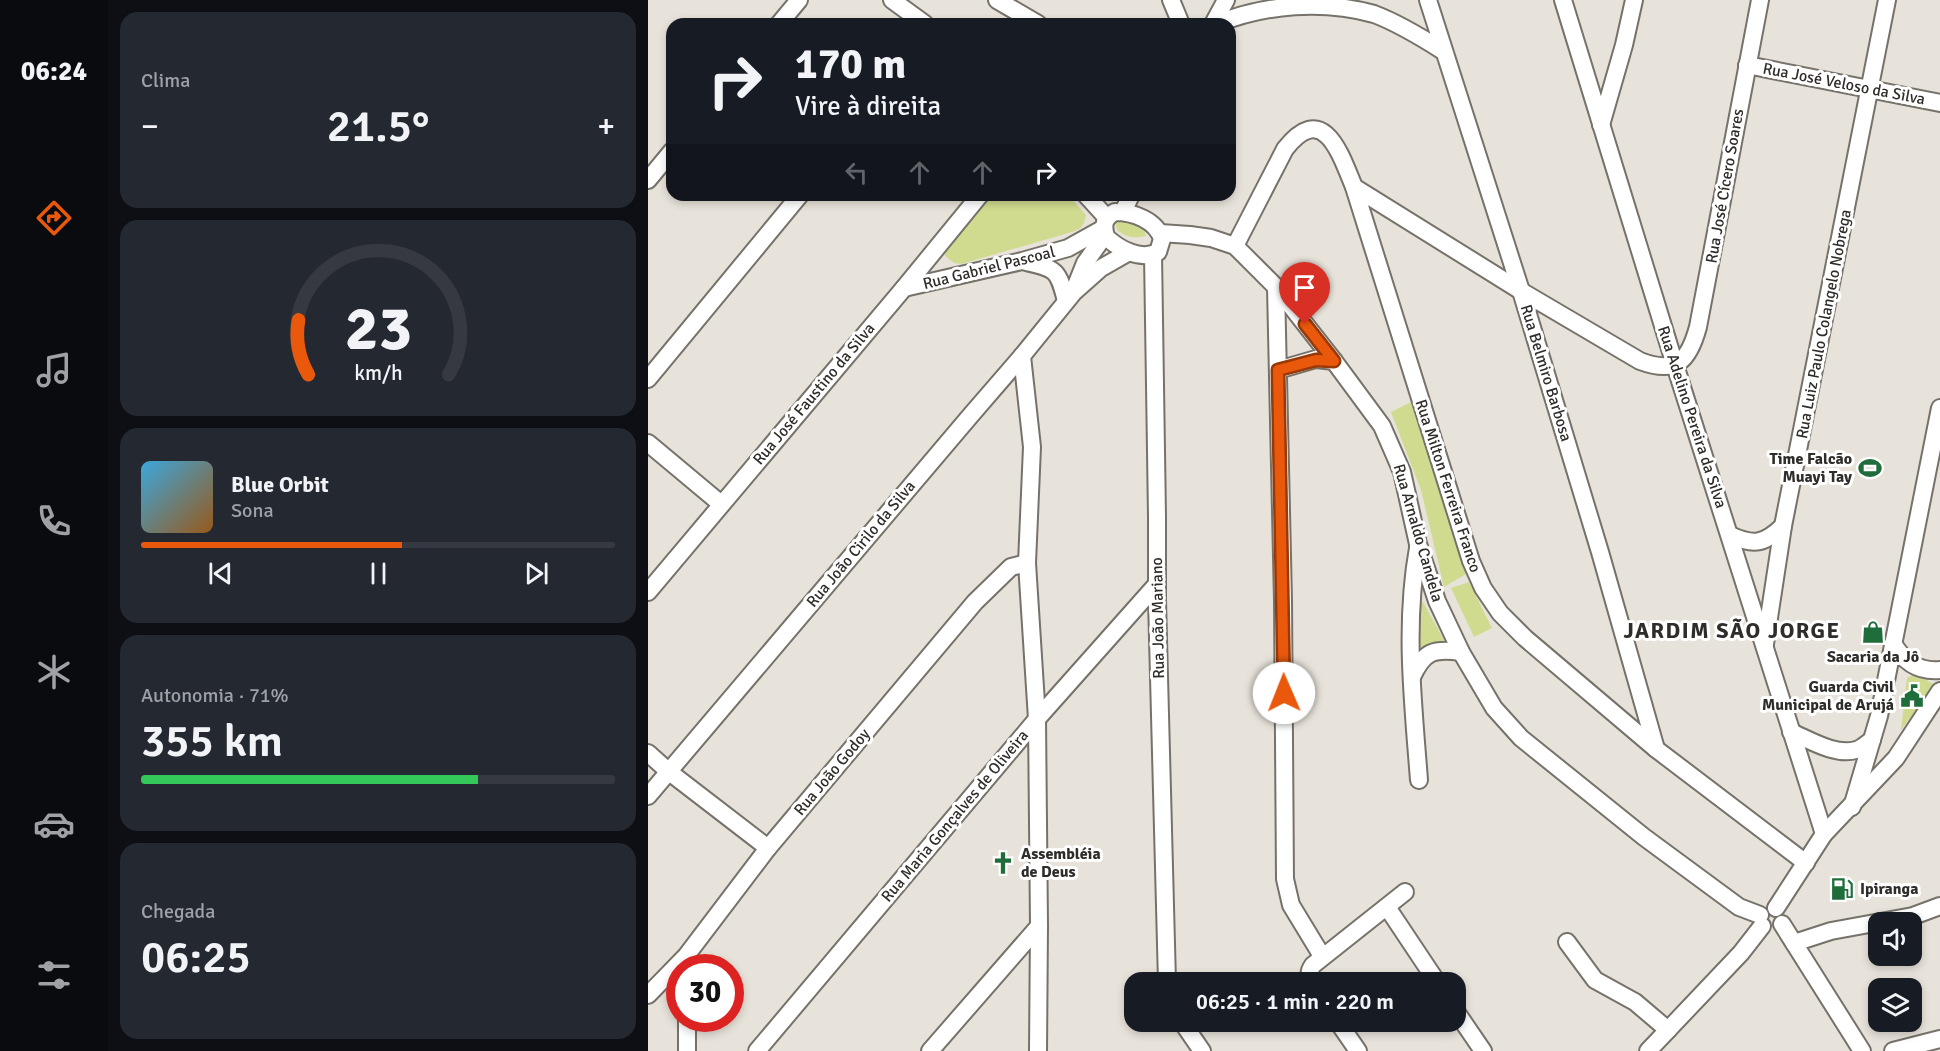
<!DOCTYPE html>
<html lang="pt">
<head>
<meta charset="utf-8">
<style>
	:root { --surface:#171b24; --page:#242831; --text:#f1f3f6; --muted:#9ea1a6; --line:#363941; --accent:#ea580c }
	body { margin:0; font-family:Signika,sans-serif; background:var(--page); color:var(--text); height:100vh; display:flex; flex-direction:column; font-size:22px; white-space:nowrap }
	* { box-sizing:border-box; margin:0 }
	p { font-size:20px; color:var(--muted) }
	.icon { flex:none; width:33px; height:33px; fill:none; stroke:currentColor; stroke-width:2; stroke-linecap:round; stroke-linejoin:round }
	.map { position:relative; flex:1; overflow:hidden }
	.side { display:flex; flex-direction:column; gap:12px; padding:12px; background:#0d0f14; width:540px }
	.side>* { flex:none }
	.guide { position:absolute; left:18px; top:18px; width:570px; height:183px; border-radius:18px; box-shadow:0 3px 9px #0003; background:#171b24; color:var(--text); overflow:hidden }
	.controls { position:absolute; left:1220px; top:912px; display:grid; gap:12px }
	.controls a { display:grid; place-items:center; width:54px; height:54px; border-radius:12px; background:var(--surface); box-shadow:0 3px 9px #0003; font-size:30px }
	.speed { position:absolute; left:18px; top:954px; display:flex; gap:12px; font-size:30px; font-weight:700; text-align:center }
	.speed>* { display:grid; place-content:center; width:78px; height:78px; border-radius:50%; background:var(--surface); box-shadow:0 3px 9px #0003; line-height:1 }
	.speed .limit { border:9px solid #d22; background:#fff; color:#111 }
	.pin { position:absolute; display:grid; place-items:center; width:51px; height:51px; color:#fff; margin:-62px -26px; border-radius:50% 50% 50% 0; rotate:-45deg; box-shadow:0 0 6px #0007 }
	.pin .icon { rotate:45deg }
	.me { position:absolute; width:66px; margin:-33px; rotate:359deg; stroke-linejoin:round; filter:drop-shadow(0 0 4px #0008) }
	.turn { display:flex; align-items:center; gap:21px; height:126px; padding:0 30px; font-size:27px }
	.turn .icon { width:78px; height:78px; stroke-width:2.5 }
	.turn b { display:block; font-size:42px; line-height:51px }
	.lanes { display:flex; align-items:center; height:57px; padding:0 30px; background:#0003; justify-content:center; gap:30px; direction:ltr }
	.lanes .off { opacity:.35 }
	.big { font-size:45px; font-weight:600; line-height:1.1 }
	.side .card { flex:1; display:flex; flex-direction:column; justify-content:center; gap:9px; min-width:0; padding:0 21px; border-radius:18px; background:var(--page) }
	.side .dial { align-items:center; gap:0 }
	.dial svg { height:156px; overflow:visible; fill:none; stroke:var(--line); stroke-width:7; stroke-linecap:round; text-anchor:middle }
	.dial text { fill:var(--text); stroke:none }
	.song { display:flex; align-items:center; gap:18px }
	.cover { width:72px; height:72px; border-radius:9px; background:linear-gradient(135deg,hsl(200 70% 55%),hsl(30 70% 35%)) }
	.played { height:6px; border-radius:3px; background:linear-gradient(90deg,var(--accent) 55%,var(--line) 55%) }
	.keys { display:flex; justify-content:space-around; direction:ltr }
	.heat { display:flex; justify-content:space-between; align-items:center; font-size:33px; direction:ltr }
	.charge { height:9px; border-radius:4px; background:linear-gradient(90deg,#34c759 71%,var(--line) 0) }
	.trip { position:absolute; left:476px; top:972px; width:342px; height:60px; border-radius:18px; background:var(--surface); box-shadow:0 3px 9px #0003; font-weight:600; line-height:60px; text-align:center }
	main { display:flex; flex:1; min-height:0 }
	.menu { display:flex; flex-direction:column; width:108px; justify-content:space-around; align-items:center; background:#090b0e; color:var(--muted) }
	.menu .icon { width:42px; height:42px }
	.menu .current { color:var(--accent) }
	.menu b { font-size:27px; color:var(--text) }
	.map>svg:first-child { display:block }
	.green { fill:#d1db8f }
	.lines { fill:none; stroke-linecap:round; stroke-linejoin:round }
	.minor-casing { stroke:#76726a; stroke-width:20 }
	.minor { stroke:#fff; stroke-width:16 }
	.route-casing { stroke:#983908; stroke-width:15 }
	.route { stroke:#ea580c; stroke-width:10 }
	.labels { text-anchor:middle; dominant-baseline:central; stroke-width:6; stroke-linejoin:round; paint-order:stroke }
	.street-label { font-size:16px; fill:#2f2d2a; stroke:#fff }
	.poi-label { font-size:16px; font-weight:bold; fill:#2f2d2a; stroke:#fff; text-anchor:end }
	.district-label { font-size:22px; font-weight:bold; letter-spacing:1.5px; fill:#2f2d2a; stroke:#fff }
</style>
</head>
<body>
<main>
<nav class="menu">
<b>06:24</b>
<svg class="icon current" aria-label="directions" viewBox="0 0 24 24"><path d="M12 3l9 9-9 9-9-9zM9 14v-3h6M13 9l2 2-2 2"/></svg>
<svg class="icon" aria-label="music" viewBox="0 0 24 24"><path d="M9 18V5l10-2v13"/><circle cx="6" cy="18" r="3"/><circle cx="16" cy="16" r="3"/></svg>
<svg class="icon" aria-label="phone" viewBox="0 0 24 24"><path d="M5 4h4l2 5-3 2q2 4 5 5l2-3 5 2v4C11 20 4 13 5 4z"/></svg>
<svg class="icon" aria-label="climate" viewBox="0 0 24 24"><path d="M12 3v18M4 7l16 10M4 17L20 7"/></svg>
<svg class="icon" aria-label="car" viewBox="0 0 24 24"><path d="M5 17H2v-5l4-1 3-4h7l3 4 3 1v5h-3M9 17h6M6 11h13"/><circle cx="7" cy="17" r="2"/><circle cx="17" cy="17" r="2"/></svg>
<svg class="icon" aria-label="filters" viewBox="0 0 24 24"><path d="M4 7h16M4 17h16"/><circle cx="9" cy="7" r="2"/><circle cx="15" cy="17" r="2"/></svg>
</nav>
<section class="side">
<div class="card"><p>Clima</p>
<div class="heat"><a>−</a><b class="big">21.5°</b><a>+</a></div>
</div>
<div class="card dial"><svg viewBox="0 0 100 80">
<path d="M14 69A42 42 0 1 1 86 69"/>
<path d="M14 69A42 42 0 0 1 9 41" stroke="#ea580c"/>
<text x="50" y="56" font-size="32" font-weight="700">23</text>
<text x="50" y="72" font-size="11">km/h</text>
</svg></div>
<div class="card">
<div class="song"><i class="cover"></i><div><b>Blue Orbit</b><p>Sona</p></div></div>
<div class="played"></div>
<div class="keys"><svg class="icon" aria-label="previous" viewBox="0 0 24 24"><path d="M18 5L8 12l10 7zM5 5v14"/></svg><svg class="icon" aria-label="pause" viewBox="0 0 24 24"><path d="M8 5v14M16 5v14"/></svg><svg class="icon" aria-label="next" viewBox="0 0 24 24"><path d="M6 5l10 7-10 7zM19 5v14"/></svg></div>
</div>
<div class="card"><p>Autonomia · 71%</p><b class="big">355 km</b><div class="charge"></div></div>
<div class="card"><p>Chegada</p><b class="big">06:25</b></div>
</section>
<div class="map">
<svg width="1292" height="1051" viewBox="0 0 1292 1051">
	<rect width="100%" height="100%" fill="#e8e3da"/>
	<g class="green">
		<path d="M 341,195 L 420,195 L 438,215 C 436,225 434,229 424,232 L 313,264 L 306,263 L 297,256 C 297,238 329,209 341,195 Z"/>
		<path d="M 467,219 C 480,220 494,221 498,236 C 486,239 478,237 469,230 Z"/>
		<polygon points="765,401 818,574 796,587 773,490 743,412"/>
		<polygon points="821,582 844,628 826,637 803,588"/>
		<polygon points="775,602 796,640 772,648 771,604"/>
		<polygon points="1265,675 1272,676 1285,684 1282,692 1253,730 1259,678"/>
	</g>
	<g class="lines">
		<g class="minor-casing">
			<g id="minor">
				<polyline points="244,0 277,24"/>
				<polyline points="349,0 390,24"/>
				<polyline points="523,0 533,24"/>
				<polyline points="780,0 873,291 952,552 1008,749"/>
				<polyline points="915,0 1027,365 1176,834"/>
				<polyline points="131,24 151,0"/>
				<polyline points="565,24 578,0"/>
				<path d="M 569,24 C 617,4 676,0 726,14 C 750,23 773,37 795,51"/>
				<polyline points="1099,65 1292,103"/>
				<polyline points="953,125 976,45 986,0"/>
				<polyline points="0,180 24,151"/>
				<path d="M 706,187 L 873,291 L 992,361 C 1029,375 1041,360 1050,327 L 1112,0"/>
				<polyline points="438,195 459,218"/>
				<path d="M 467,212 C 485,212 508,220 514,239 L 510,252 C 492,261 471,249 458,237 C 455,226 455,218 467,212 Z"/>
				<polyline points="475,212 483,195"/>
				<polyline points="512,233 542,235 563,238 587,246 628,287 686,361 734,426 754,472 770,544 789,601 813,652 846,708 873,738 996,837 1091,907 1112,915"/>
				<path d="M 587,246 L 637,149 C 676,99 693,156 706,187 L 823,561 L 835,588 L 852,613 L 877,638 L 1008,749 L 1158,863"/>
				<polyline points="505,254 509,517 509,600 519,982"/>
				<path d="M 378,262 C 409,269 410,270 418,301"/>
				<polyline points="628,287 635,601 637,879 643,905 674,956"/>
				<polyline points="256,288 374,261 420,248 456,228"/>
				<polyline points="427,288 437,263 457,235"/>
				<polyline points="374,356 384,447 379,563 389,719 391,926 390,1051"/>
				<polyline points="630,370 668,359 686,361"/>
				<polyline points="0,379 152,195"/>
				<polyline points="0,443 73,504"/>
				<path d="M 1082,535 C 1106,546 1116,544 1135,526"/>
				<path d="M 770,548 C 756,625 765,702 771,780"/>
				<polyline points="0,592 256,288 332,195"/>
				<path d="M 1245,643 C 1255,661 1270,672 1292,670"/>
				<polyline points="1117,644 1135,526 1239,0"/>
				<path d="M 764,677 C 776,651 786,648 813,652"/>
				<path d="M 1143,732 C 1162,740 1187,756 1208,750 C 1213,749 1219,743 1224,740"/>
				<polyline points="0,753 20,771 120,848"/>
				<polyline points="0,796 323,415 374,356 426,292 453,268 481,252"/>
				<polyline points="1204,807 1231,716 1292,408"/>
				<polyline points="739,907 789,982"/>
				<polyline points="1128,908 1176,834 1248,758 1292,691"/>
				<polyline points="1134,924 1214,1051"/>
				<polyline points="919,942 947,980 987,1002 1020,1030"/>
				<polyline points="1146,943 1183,931 1265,916 1292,906"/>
				<path d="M 664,982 C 661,975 660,972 665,965 L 757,892"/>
				<polyline points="0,995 38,956 120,848 327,602 363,567 379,563"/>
				<polyline points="807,1010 835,1051"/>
				<polyline points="39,1018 39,1051"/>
				<polyline points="534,1022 554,1051"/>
				<polyline points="690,1022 710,1051"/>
				<polyline points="109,1051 389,719 509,584"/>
				<polyline points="282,1051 391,926"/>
				<polyline points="1000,1051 1093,953 1114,926"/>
				<polyline points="1245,1051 1292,1039"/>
			</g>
		</g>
		<use href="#minor" class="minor"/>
	</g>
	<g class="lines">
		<g class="route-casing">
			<polyline id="route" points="636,693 630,370 668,360 686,361 657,324"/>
		</g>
		<use href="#route" class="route"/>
	</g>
	<defs>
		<g id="stadium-bare" transform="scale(1.8)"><path d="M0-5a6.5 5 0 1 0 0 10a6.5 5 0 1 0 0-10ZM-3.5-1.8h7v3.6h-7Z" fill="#206d3c" stroke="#fff" stroke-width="2.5" paint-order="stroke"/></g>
		<g id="shop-bare" transform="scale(1.8)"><path d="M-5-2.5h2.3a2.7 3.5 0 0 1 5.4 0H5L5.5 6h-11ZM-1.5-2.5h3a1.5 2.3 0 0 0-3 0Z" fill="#206d3c" stroke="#fff" stroke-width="2.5" paint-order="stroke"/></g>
		<g id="civic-bare" transform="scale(1.8)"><path d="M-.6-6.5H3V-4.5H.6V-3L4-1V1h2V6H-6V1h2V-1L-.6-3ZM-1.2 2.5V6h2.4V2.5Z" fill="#206d3c" stroke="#fff" stroke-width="2.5" paint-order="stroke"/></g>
		<g id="church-bare" transform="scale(1.8)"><path d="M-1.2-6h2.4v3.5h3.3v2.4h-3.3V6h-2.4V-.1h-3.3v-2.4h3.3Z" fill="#206d3c" stroke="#fff" stroke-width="2.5" paint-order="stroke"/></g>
		<g id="fuel-bare" transform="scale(1.8)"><path d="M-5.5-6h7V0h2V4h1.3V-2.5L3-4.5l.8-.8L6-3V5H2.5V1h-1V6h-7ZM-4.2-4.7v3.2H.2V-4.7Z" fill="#206d3c" stroke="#fff" stroke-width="2.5" paint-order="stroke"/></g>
	</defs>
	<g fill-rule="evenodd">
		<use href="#stadium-bare" x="1222" y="468"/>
		<use href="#shop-bare" x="1225" y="632"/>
		<use href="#civic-bare" x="1264" y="696"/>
		<use href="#church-bare" x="355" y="863"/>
		<use href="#fuel-bare" x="1194" y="889"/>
	</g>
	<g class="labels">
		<g class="street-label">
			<text transform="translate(1196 84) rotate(11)">Rua José Veloso da Silva</text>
			<text transform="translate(1077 186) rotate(-80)">Rua José Cícero Soares</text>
			<text transform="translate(341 268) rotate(-14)">Rua Gabriel Pascoal</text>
			<text transform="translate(1176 324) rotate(-79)">Rua Luiz Paulo Colangelo Nobrega</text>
			<text transform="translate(898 373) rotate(73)">Rua Belmiro Barbosa</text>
			<text transform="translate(166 394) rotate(-50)">Rua José Faustino da Silva</text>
			<text transform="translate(1044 417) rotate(72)">Rua Adelino Pereira da Silva</text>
			<text transform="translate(800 486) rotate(72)">Rua Milton Ferreira Franco</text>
			<text transform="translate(770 533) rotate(74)">Rua Arnaldo Candela</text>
			<text transform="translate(213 544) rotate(-50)">Rua João Cirilo da Silva</text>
			<text transform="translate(510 618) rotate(-91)">Rua João Mariano</text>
			<text transform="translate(184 772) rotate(-50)">Rua João Godoy</text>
			<text transform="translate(307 816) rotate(-50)">Rua Maria Gonçalves de Oliveira</text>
		</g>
		<g class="poi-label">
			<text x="1204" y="459">Time Falcão<tspan x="1204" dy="18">Muayi Tay</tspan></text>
			<text x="1225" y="657" text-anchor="middle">Sacaria da Jô</text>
			<text x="1246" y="687">Guarda Civil<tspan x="1246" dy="18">Municipal de Arujá</tspan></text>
			<text x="373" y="854" text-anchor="start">Assembléia<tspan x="373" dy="18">de Deus</tspan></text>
			<text x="1212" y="889" text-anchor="start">Ipiranga</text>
		</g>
		<g class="district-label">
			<text x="1084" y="630">JARDIM SÃO JORGE</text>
		</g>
	</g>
</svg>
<div class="controls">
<a><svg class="icon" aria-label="sound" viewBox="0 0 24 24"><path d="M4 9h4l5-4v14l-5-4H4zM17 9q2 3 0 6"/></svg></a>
<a><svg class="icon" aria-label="layers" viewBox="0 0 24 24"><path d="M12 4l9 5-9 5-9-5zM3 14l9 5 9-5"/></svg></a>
</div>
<div class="speed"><div class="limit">30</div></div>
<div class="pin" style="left:657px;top:324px;background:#d93025"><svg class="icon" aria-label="arrive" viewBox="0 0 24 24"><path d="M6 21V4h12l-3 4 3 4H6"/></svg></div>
<svg class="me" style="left:636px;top:693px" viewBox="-20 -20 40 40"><circle r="19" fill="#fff"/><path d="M0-13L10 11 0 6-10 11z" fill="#ea580c"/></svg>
<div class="trip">06:25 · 1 min · 220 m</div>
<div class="guide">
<div class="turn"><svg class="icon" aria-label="right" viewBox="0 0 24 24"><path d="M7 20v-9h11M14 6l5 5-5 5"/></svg><div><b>170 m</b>Vire à direita</div></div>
<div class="lanes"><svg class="icon off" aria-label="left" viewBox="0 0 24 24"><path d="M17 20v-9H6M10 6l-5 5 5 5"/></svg><svg class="icon off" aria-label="ahead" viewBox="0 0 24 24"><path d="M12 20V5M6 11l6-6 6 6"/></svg><svg class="icon off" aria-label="ahead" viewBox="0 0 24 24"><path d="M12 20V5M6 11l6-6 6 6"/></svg><svg class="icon" aria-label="right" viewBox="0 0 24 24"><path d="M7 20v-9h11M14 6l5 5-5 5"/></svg></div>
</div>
</div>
</main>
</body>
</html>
